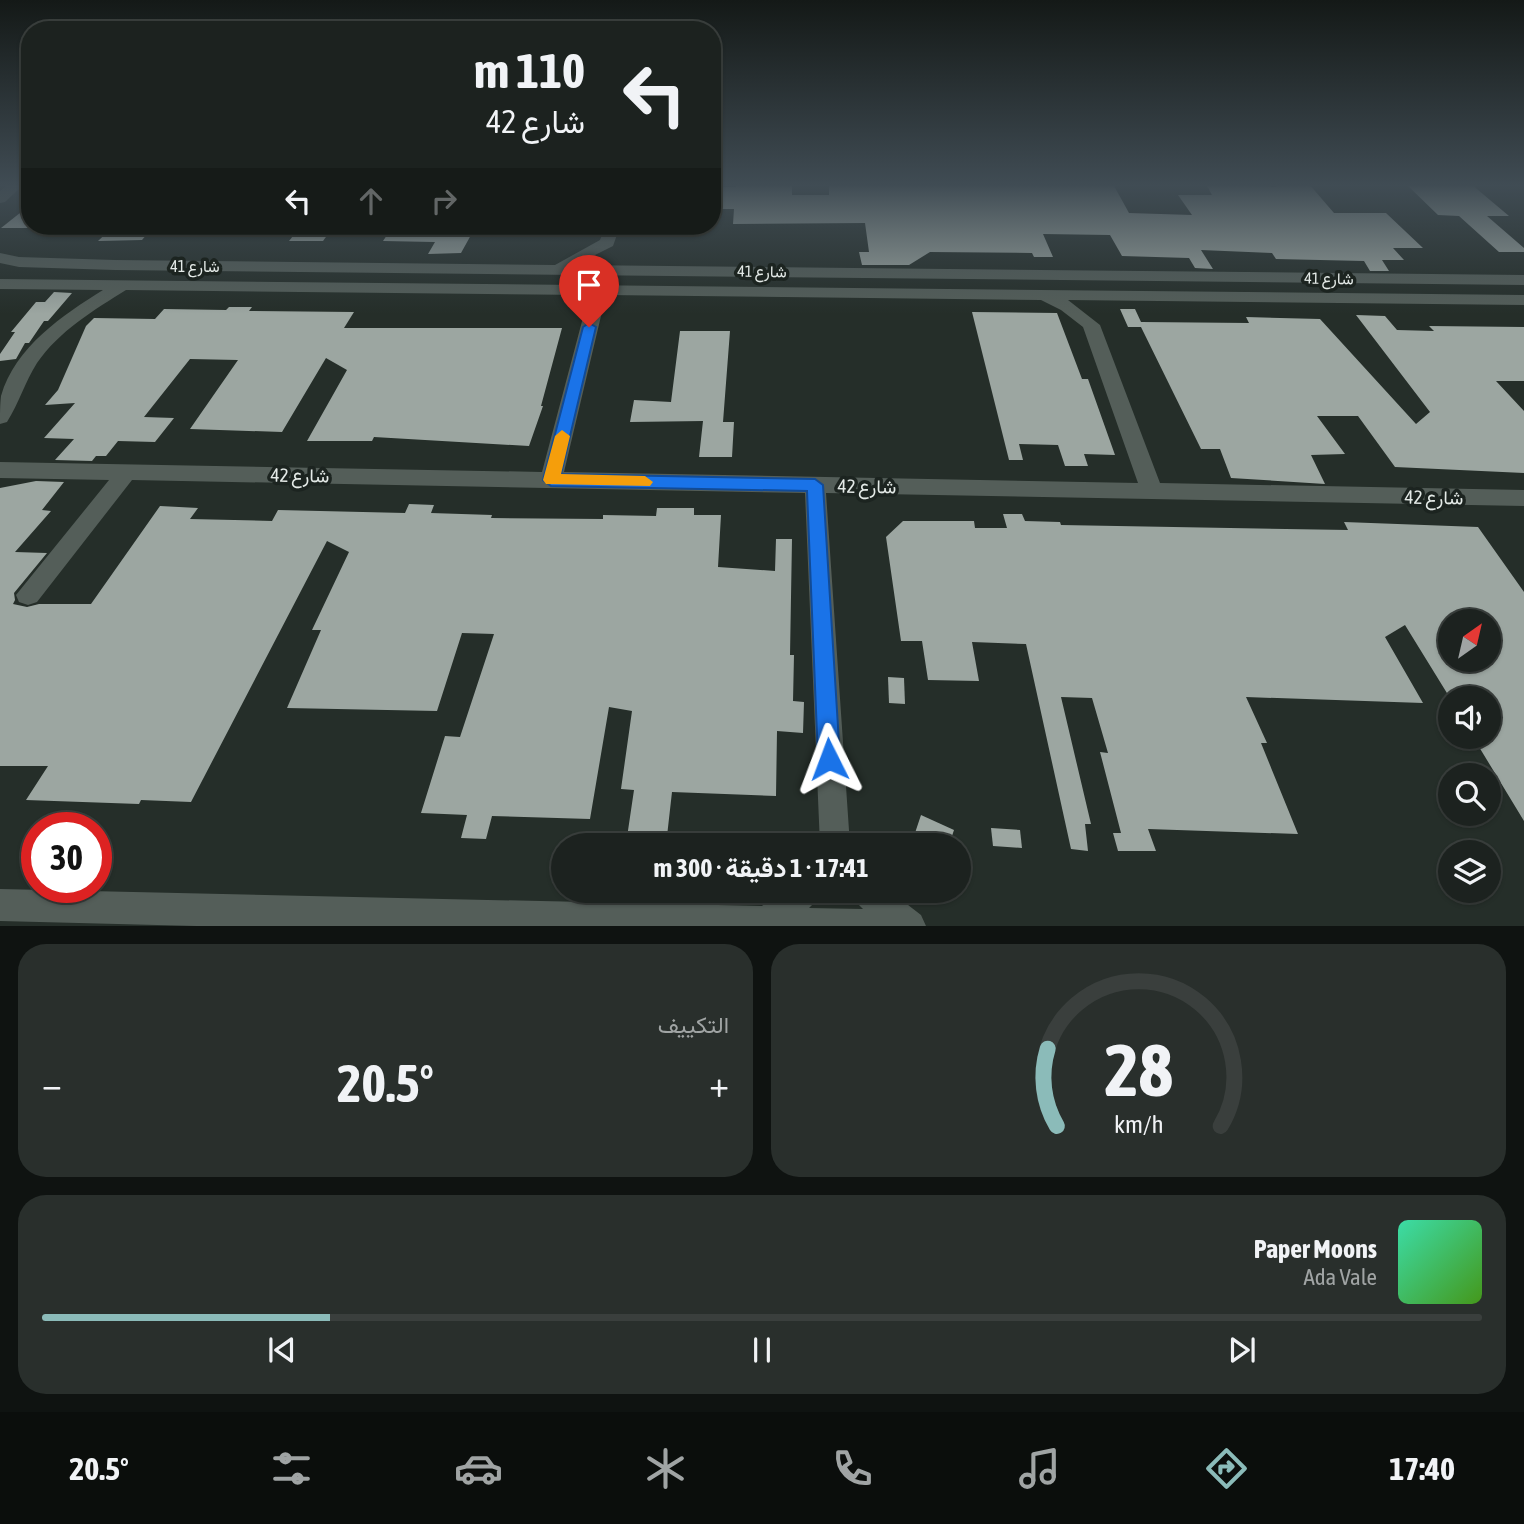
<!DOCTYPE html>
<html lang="ar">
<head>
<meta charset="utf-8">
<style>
	:root { --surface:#1c221f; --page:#292f2c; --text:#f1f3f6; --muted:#a0a4a4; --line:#3a3f3d; --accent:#8bbbb9 }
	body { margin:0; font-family:"Asap Condensed",Vazirmatn,sans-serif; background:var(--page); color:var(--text); direction:rtl; height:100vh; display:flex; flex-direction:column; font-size:26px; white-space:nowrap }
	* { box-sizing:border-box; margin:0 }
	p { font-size:23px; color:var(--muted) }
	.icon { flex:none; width:38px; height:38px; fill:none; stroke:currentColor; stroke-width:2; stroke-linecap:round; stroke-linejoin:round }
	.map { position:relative; height:926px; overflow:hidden; direction:ltr }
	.sheet { display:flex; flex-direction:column; gap:18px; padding:18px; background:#0f1311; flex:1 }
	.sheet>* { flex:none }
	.guide { position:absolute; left:21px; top:21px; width:700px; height:214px; border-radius:28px; box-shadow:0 2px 5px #0004,0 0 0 2px var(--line); direction:rtl; background:#1c221f; color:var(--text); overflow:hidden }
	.needle { width:46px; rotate:34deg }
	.buttons { position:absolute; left:1438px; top:609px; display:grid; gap:14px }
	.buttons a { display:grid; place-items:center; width:63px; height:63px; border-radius:50%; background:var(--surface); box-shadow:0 2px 5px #0004,0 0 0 2px var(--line); font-size:35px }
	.speed { position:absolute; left:21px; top:812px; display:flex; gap:14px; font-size:35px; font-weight:700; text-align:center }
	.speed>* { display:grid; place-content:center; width:91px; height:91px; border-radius:50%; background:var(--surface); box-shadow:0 2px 5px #0004,0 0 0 2px var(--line); line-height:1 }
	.speed .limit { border:10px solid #d22; background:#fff; color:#111 }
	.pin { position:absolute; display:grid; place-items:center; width:60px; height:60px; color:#fff; margin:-72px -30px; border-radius:50% 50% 50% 0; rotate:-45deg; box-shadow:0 0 7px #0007 }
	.pin .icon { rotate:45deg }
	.me { position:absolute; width:77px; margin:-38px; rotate:357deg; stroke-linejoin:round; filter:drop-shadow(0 0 5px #0008) }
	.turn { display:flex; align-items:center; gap:24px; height:147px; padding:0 21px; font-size:32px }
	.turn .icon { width:91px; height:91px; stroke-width:2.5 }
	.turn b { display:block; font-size:49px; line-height:60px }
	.lanes { display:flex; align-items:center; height:66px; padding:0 21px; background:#0003; justify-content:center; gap:35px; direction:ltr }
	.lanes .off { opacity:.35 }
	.big { font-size:52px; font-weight:700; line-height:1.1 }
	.sheet .card { flex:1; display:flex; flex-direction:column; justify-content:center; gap:10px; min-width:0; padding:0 24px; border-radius:28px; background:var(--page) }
	.sheet .dial { align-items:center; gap:0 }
	.dial svg { height:182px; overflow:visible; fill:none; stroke:var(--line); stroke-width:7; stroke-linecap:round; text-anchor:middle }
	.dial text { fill:var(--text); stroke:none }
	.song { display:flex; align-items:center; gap:21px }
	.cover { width:84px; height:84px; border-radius:10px; background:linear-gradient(135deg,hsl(160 70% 55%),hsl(100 70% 35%)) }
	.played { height:7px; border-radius:4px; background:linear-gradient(90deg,var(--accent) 20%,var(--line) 20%) }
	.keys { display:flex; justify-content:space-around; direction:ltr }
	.heat { display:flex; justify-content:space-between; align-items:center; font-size:38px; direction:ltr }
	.sheet .tiles { flex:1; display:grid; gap:18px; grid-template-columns:1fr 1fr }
	.card:last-child { grid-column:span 2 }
	.trip { position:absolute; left:551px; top:833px; width:420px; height:70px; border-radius:35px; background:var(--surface); box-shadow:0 2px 5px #0004,0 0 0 2px var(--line); font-weight:700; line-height:70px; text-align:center; direction:rtl }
	.tab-bar { display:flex; height:112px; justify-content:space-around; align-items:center; background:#0b0e0c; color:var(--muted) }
	.tab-bar .icon { width:49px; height:49px }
	.tab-bar .selected { color:var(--accent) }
	.tab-bar b { font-size:32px; color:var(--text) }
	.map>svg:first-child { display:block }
	.building { fill:#9ca6a1; fill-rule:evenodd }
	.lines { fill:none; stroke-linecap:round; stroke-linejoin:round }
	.minor { fill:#545e59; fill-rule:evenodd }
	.route { fill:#1a73e8; stroke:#114b97; stroke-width:2 }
	.slow { fill:#f59e0b }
	.labels { text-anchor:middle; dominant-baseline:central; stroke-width:7; stroke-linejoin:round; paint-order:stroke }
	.far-street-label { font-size:16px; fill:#e4eae7; stroke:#1c2420 }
	.street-label { font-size:19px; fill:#e4eae7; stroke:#1c2420 }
</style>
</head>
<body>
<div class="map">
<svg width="1524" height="926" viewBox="0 0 1524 926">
	<rect width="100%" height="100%" fill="#252e29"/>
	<g class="building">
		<polygon points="736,184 792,184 792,195 829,195 829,184 1113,184 1129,213 1192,215 1178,195 1212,195 1206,184 1277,187 1275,184 1309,184 1334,213 1386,213 1423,248 1393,248 1404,260 1382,260 1389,271 1370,271 1364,261 1276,259 1272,253 1201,250 1213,269 1195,268 1189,258 1122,256 1110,235 1043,234 1053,257 1034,257 1032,253 930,252 909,265 862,265 859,252 869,252 865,223 733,224 734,209 720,209 721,206 712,204 712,200 723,187 736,187"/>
		<polygon points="1406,184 1471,184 1509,216 1487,216 1524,248 1524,252 1499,252 1459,216 1438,215"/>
		<polygon points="30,205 30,228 1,228"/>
		<polygon points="114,226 154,226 142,240 98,241"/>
		<polygon points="301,226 334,226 323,241 289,241"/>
		<polygon points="393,226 476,226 461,253 428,254 435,242 383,241"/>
		<polygon points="54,292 72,293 48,321 44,321 29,343 25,343 16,359 0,361 0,354 15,332 11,332 36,302 45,302"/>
		<polygon points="229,307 252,307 249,311 354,312 344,328 562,328 541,406 543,406 529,446 374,437 372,441 307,441 347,370 326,358 282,432 190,429 238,360 190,359 144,417 174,418 155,442 118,441 106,456 96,456 92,461 55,460 74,439 44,438 75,403 45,405 58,390 86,326 94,318 155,319 164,309 226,310"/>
		<polygon points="1120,309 1135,309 1141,322 1249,323 1246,317 1320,319 1416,424 1430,412 1356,315 1385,316 1397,330 1434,331 1429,326 1524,327 1524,381 1496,381 1524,411 1524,473 1395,467 1358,416 1317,416 1345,454 1311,455 1325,484 1231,478 1220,449 1201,449 1141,327 1128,327"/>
		<polygon points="972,312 1057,313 1082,379 1088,379 1115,455 1084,454 1088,466 1065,466 1058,445 1019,444 1023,460 1009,460"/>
		<polygon points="680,331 730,331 723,422 734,422 732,457 699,457 703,421 630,422 634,400 671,402"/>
		<polygon points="36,481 64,482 42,510 51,511 15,552 47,553 14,593 15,600 13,604 27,607 39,604 91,604 160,506 198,508 190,519 272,521 278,510 405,513 409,504 434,505 431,513 492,515 491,518 603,519 603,515 656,516 657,508 694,508 694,515 721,515 718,567 775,571 776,539 792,539 790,655 794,655 793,701 804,702 803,733 777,731 776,796 672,792 666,845 626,844 634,790 621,789 632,711 609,707 590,819 492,816 486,839 461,838 467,815 421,813 445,736 460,737 494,634 462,633 437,711 287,708 321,630 312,630 349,552 327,541 191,802 141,800 139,804 26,800 48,766 0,766 0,488"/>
		<path d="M 1003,514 L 1022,514 L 1025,521 L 1060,522 L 1061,525 L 1348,530 L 1344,522 L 1478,527 L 1524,592 L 1524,821 L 1473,737 L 1489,737 L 1489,698 L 1450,698 L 1405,625 L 1385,637 L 1423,703 L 1246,697 L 1267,743 L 1261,743 L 1298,834 L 1148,829 L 1156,851 L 1118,851 L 1113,833 L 1121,833 L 1100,752 L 1108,753 L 1092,698 L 1061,697 L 1091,824 L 1085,824 L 1088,851 L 1071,849 L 1026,644 L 972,642 L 979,681 L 928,680 L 922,641 L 901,641 L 886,537 L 903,521 L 974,521 L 975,528 L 1007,528 ZM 1451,621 L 1489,621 L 1489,666 L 1451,663 Z"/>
		<polygon points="888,677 904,678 905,704 889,703"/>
		<polygon points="921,815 954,830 949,845 911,845"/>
		<polygon points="991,828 1020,830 1022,848 993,846"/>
	</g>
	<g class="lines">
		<g class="minor">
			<polygon points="8,184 24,184 5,202 0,203 0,191"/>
			<polygon points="605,226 620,226 613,246 575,265 1524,275 1524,285 115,270 19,267 0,263 0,253 19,257 115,260 555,265 600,240"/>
			<path d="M 0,279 L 1524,295 L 1524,305 L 1068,300 L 1100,325 L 1160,483 L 1524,490 L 1524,506 L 826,493 L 850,845 L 820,845 L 805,493 L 132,480 L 37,602 L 28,605 L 19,602 L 16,595 L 109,480 L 0,478 L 0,462 L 542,472 L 589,295 L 126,290 C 94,310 59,331 37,363 C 25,382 19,403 7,422 L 0,424 C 0,415 0,404 1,396 C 15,347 63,315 103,290 L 0,289 ZM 606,295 L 1041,300 L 1061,310 L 1083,327 L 1138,483 L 564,472 Z"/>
			<polygon points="0,889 762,906 780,891 820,891 815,902 809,908 863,909 856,902 851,891 890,891 921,915 926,926 196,926 0,921"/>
		</g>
	</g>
	<linearGradient id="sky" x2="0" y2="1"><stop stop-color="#141917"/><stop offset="0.59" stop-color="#404c54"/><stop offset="1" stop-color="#404c54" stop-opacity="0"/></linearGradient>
	<rect width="1524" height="314" fill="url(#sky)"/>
	<polygon class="route" points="589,323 596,327 561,474 815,479 823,485 840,759 837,766 829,770 822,766 818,759 807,491 551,486 543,480 583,327"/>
	<polygon class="slow" points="562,430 570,436 561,474 645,476 653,482 650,486 546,484 543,480 555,436"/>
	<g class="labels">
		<g class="far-street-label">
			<text x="195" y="266">شارع 41</text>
			<text transform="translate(762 271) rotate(1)">شارع 41</text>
			<text transform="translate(1329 278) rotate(1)">شارع 41</text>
		</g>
		<g class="street-label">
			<text transform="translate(300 475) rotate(1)">شارع 42</text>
			<text transform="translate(867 486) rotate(1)">شارع 42</text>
			<text transform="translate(1434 497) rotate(1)">شارع 42</text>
		</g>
	</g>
</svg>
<div class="buttons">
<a><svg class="needle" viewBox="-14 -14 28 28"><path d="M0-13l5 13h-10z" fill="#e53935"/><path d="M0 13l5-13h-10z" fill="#a0a4a4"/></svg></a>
<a><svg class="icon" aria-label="sound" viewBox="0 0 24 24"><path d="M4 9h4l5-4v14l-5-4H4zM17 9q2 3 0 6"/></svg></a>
<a><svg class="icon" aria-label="search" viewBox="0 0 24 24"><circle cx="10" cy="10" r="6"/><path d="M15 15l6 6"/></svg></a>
<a><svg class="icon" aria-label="layers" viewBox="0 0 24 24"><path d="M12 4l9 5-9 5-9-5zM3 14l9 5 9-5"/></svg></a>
</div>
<div class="speed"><div class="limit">30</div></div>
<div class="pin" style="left:589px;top:327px;background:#d93025"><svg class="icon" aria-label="arrive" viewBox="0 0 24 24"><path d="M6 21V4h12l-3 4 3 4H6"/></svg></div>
<svg class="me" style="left:829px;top:759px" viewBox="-20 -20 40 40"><path d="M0-17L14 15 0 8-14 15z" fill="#1a73e8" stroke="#fff" stroke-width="4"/></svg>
<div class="trip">17:41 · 1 دقيقة · 300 m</div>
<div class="guide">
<div class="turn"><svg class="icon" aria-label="left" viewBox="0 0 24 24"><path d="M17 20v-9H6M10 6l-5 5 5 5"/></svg><div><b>110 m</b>شارع 42</div></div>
<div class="lanes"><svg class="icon" aria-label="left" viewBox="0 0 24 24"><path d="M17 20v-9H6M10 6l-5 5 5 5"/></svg><svg class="icon off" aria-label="ahead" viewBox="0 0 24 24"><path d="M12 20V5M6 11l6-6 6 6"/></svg><svg class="icon off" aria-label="right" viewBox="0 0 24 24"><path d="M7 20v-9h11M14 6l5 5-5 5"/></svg></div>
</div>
</div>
<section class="sheet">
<div class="tiles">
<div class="card dial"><svg viewBox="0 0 100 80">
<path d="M14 69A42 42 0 1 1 86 69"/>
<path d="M14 69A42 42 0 0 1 10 35" stroke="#8bbbb9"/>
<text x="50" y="56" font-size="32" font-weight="700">28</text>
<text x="50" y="72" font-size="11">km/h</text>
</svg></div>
<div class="card"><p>التكييف</p>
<div class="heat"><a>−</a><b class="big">20.5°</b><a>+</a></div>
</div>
<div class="card">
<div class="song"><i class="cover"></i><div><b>Paper Moons</b><p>Ada Vale</p></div></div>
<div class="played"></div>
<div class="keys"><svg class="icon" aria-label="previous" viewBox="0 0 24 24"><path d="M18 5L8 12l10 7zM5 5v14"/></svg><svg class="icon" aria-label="pause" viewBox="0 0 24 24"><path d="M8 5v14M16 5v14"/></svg><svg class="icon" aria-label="next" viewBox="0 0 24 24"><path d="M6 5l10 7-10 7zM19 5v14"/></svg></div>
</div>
</div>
</section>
<nav class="tab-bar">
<b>17:40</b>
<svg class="icon selected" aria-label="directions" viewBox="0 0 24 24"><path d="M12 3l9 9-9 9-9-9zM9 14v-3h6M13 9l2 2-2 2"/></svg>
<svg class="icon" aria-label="music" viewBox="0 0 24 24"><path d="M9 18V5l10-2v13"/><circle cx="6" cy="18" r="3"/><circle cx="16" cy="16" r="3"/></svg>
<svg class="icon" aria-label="phone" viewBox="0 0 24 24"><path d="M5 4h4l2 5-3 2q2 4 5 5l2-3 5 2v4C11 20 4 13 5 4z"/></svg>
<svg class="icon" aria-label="climate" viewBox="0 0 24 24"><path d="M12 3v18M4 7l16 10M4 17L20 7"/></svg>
<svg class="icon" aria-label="car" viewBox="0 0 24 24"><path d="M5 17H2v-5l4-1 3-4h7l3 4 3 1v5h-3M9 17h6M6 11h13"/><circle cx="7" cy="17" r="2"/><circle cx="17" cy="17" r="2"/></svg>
<svg class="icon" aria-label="filters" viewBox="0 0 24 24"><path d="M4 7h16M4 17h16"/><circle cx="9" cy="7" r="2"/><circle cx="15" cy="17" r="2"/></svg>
<b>20.5°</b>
</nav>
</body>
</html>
